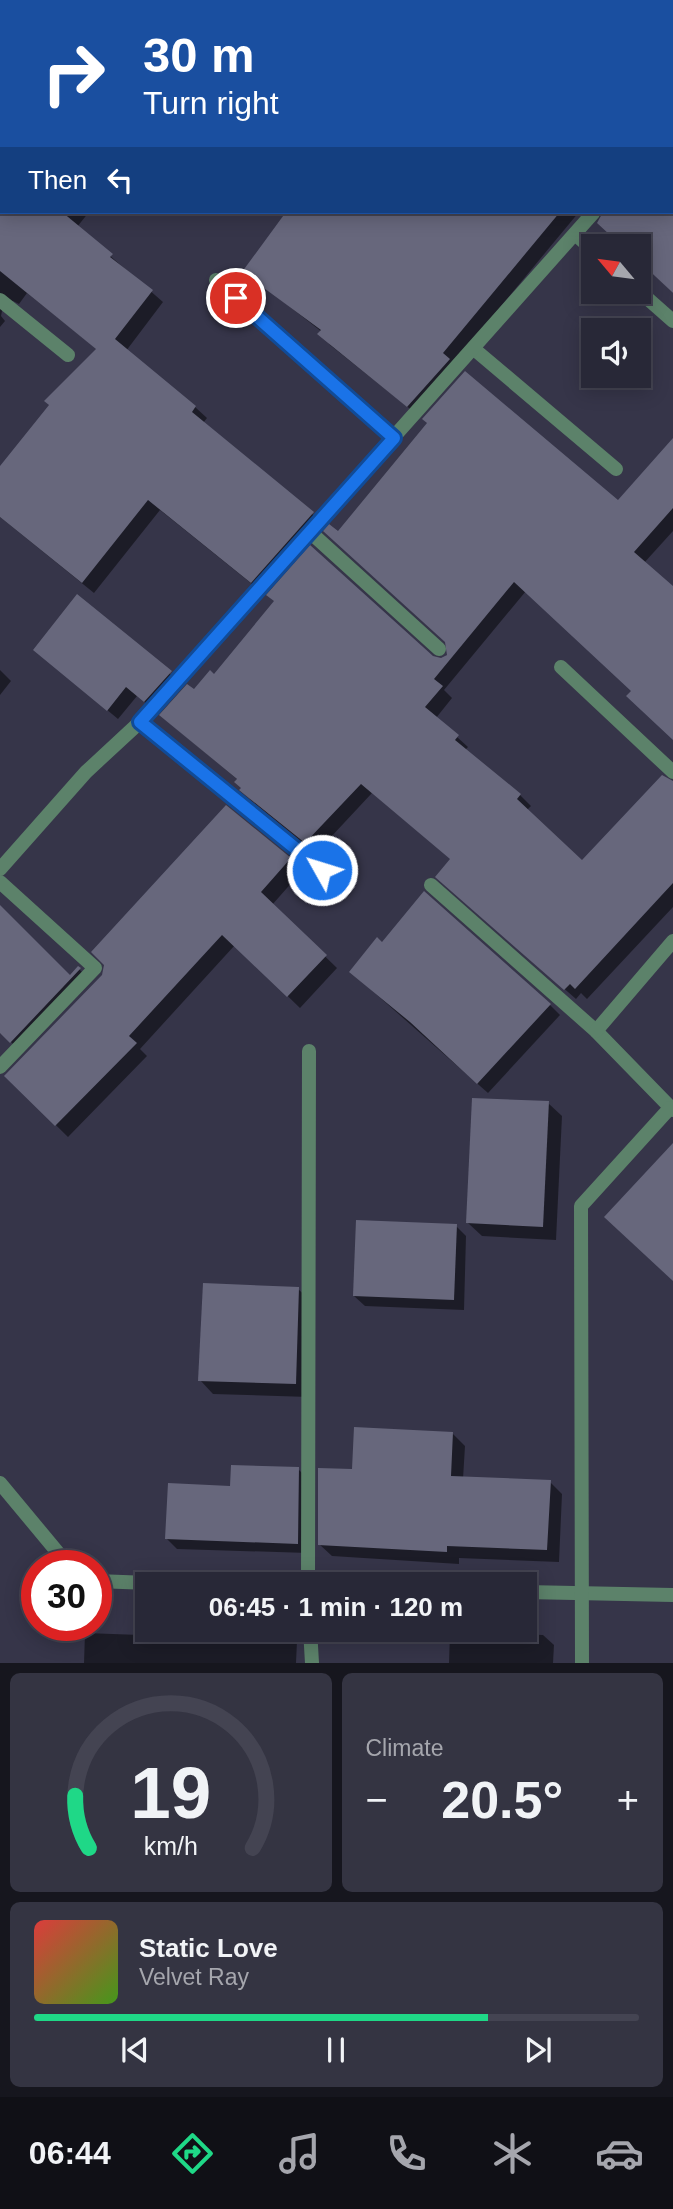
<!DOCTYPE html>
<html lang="en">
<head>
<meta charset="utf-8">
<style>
	:root { --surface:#282837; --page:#343442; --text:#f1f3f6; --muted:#a5a6ad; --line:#444452; --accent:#1fd887 }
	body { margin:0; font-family:Arial,sans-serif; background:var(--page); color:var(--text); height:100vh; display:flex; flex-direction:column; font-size:26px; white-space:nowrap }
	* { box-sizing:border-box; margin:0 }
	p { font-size:23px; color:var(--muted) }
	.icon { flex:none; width:38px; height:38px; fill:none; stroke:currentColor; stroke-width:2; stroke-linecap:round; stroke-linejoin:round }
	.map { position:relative; height:1663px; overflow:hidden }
	.drawer { display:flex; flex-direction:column; gap:10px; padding:10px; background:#16161e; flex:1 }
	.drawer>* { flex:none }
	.top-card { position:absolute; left:0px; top:0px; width:674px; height:214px; box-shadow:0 4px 18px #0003,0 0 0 2px var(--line); background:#1a4fa0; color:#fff; overflow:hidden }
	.needle { width:46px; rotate:299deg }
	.fabs { position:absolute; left:581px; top:234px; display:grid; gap:14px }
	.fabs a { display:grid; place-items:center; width:70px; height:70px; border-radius:0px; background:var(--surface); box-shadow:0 4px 18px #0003,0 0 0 2px var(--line); font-size:35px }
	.speed { position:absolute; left:21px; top:1550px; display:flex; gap:14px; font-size:35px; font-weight:700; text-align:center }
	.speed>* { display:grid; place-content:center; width:91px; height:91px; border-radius:50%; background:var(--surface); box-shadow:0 4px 18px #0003,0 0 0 2px var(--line); line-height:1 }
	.speed .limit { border:10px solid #d22; background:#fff; color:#111 }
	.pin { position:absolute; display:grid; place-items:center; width:60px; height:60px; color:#fff; margin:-30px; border:4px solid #fff; border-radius:50%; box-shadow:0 2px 7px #0007 }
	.me { position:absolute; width:77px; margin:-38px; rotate:309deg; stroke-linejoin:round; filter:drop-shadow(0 0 5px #0008) }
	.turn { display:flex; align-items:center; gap:24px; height:147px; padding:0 28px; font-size:32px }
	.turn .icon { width:91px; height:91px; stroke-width:2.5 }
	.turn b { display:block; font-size:49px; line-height:60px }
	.then { display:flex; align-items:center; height:66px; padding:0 28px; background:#0003; gap:14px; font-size:26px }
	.big { font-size:52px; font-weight:700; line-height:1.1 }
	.drawer .tile { flex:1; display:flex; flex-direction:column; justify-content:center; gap:10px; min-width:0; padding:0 24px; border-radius:10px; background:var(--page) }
	.drawer .dial { align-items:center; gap:0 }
	.dial svg { height:182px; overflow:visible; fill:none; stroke:var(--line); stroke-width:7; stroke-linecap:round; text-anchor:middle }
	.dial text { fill:var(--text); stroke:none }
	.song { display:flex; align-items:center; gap:21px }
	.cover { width:84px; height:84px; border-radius:10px; background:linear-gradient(135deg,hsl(0 70% 55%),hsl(100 70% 35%)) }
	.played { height:7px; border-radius:4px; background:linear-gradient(90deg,var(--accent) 75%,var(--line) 75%) }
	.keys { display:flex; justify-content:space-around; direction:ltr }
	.heat { display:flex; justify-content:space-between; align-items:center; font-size:38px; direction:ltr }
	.drawer .tiles { flex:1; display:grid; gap:10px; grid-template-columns:1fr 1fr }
	.tile:last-child { grid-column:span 2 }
	.trip { position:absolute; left:135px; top:1572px; width:402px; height:70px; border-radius:0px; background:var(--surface); box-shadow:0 4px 18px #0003,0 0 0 2px var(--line); font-weight:700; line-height:70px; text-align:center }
	.dock { display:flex; height:112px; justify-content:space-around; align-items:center; background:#101016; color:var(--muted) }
	.dock .icon { width:49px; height:49px }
	.dock .on { color:var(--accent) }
	.dock b { font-size:32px; color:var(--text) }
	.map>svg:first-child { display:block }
	.shadow { fill:#0007 }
	.building { fill:#67677c }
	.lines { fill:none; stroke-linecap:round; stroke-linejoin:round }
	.street { stroke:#5c826a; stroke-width:14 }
	.route-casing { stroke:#114b97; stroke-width:18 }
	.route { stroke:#1a73e8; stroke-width:12 }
</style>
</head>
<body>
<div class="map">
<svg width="673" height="1663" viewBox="0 0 673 1663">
	<rect width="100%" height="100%" fill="#363549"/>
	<g class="shadow">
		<polygon points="137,0 298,0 135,2"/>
		<polygon points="389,0 577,0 579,2 391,2"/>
		<polygon points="0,32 2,212 89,212 77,227 163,302 126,351 195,407 207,418 203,423 324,524 263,593 160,510 94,593 0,517 0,469 98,350 27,293 19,304 13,301 3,306 1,316 5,321 0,327"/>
		<polygon points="672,81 673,82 673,293 639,260 639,247 603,215 595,219 588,212 672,212"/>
		<polygon points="288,212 579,212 453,364 419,416 330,345 322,332 244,271"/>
		<polygon points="673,449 673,531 644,563 673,588 673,738 633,691 526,591 444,690 452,698 436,718 468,747 465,750 520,795 531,806 527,810 582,863 673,798 673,907 587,999 581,993 576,999 448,887 452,860 372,793 316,853 252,801 242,790 238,780 172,725 194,692 214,676 432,658 443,660 450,651 448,642 338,534 618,503"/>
		<polygon points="77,597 181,683 156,711 137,696 118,719 35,650"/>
		<polygon points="0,670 11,681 0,695"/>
		<polygon points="290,859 302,871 272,905 337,968 300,1008 235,945 140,1049 147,1056 68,1137 6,1076"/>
		<polygon points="0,908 70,977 78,968 90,980 21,1052 0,1031"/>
		<polygon points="383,944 550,1005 560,1015 488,1093 351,972"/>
		<polygon points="548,1103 562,1116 556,1240 482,1236 468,1223"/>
		<polygon points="456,1226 466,1236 464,1310 365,1306 354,1296"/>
		<polygon points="298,1289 312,1302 309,1397 213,1394 200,1380"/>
		<polygon points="452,1433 465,1446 463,1479 550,1482 562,1494 559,1562 459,1558 459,1564 332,1556 319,1544"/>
		<polygon points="298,1469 308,1479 308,1553 177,1549 167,1539 231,1488"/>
		<polygon points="225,1629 287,1630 297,1641 296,1663 84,1663 85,1633 224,1638"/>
		<polygon points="450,1631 543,1635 554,1645 553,1663 449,1663"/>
	</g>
	<g class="building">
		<polygon points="0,212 62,212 113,254 110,257 153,290 115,339 196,406 192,412 314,512 251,583 148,500 82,583 0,517 0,466 49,405 44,401 96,349 0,271"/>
		<polygon points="286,212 560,212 443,353 450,359 407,407 317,334 321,330 242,272"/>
		<polygon points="603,212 673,212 673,293 639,261 639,247 623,247 597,223"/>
		<polygon points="465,371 618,500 673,438 673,508 634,552 673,586 673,740 626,696 631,691 514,582 434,679 443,686 425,707 459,735 455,740 521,794 517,799 582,860 662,775 673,781 673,883 575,989 570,984 564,990 435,877 450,859 361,784 305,843 239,790 241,788 234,782 237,779 159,715 187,684 194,689 210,670 214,674 274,601 266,595 310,545 433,656 441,658 447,655 445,642 323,531 329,524 338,531 427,423 422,419"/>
		<polygon points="77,594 172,671 144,702 126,687 107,711 33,650"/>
		<polygon points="226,805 291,858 261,892 327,955 287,997 222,935 129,1036 137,1043 55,1126 4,1076 102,975 104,965 91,952"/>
		<polygon points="424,891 551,1004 477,1084 410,1022 349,972 377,937 382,942"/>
		<polygon points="0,905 70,975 78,966 81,968 10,1043 0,1033"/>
		<polygon points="472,1098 549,1101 543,1227 466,1223"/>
		<polygon points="673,1143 673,1281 604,1217"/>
		<polygon points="356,1220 457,1224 454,1300 353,1296"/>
		<polygon points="203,1283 299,1287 296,1384 198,1381"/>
		<polygon points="354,1427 453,1432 451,1476 551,1480 547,1550 447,1546 447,1552 318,1545 318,1468 352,1469"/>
		<polygon points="231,1465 299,1467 298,1544 165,1539 168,1483 230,1486"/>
	</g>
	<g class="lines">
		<g class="street">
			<polyline points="14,0 16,2"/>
			<polyline points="672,121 673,120"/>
			<polyline points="575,234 593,250"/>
			<polyline points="216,280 394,438"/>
			<polyline points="639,291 673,321"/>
			<polyline points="0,300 68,355"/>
			<polyline points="474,349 616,469"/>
			<polyline points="309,531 439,649"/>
			<polyline points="561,667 673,772"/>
			<polyline points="140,722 322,870"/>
			<polyline points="0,869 86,772 140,722 594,212"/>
			<polyline points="0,882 95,968 0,1067"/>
			<polyline points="431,885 596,1031 673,1110"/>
			<polyline points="596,1031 673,941"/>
			<polyline points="0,1483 69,1566"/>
			<polyline points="96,1581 176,1584"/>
			<polyline points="308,1584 309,1051"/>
			<polyline points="525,1592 673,1595"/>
			<polyline points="310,1629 312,1663"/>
			<polyline points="582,1663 581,1206 670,1108"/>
		</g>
	</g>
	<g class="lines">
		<g class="route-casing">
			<polyline id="route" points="236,298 394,438 140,722 322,870"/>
		</g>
		<use href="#route" class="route"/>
	</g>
</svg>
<div class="fabs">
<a><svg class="needle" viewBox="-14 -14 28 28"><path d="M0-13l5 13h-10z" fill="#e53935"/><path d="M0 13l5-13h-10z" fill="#a5a6ad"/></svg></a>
<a><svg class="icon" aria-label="sound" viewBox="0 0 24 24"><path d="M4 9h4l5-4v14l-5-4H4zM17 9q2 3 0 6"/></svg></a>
</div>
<div class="speed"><div class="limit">30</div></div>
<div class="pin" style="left:236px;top:298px;background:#d93025"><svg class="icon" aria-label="arrive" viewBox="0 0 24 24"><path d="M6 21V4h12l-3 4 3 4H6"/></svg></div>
<svg class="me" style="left:322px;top:870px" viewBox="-20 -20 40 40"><circle r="17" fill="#1a73e8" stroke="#fff" stroke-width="3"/><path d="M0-11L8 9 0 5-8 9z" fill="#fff"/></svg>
<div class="trip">06:45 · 1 min · 120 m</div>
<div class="top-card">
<div class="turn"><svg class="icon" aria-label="right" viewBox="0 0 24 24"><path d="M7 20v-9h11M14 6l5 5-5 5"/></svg><div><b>30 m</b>Turn right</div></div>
<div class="then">Then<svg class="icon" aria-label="left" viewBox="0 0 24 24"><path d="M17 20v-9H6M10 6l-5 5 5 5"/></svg></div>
</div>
</div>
<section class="drawer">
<div class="tiles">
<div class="tile dial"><svg viewBox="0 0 100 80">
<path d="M14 69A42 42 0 1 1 86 69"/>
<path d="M14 69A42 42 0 0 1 8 46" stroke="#1fd887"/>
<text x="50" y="56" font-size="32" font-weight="700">19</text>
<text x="50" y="72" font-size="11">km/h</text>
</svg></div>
<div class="tile"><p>Climate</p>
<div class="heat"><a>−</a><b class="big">20.5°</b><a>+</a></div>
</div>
<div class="tile">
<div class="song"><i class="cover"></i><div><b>Static Love</b><p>Velvet Ray</p></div></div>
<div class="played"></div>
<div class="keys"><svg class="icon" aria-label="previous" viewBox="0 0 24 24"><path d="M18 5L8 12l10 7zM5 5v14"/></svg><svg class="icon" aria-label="pause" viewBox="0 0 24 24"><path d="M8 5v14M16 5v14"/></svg><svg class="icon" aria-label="next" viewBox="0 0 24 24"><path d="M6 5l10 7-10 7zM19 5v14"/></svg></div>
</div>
</div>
</section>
<nav class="dock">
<b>06:44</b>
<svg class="icon on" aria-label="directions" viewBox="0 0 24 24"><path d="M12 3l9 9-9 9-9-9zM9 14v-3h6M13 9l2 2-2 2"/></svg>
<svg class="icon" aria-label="music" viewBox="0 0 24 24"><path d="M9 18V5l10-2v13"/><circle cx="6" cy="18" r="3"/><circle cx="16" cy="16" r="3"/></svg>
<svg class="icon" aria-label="phone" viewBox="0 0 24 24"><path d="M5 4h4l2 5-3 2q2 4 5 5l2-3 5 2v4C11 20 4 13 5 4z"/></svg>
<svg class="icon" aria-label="climate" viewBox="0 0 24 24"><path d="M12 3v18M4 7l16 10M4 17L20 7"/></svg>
<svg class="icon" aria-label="car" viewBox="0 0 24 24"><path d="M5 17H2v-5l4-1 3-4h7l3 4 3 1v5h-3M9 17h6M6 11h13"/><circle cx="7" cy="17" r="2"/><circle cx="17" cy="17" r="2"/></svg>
</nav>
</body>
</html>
